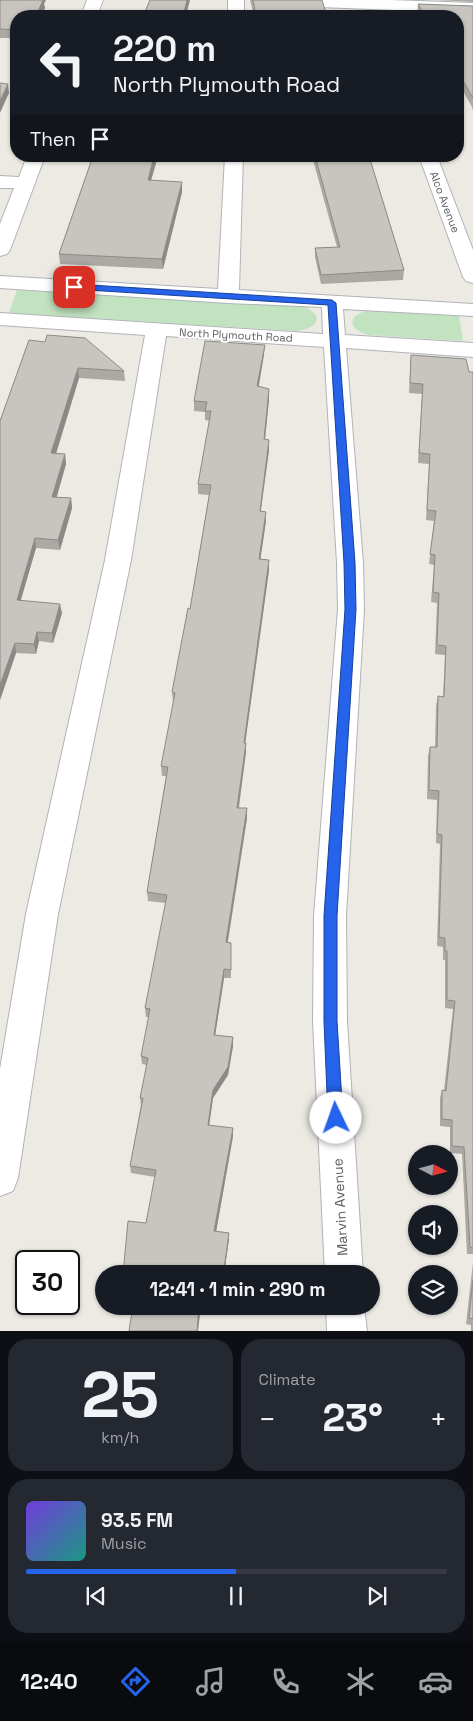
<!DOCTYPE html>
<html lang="en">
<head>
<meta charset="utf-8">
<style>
	:root { --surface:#171b24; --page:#242831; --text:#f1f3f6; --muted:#9ea1a6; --line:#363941; --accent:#2563eb }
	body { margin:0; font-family:"Space Grotesk",sans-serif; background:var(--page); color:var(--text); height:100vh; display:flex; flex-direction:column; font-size:19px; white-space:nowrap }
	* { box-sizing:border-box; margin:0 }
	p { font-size:16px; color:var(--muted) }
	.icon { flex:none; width:28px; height:28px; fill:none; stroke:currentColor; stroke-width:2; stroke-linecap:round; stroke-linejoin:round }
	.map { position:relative; height:1331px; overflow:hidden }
	.sheet { display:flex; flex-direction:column; gap:8px; padding:8px; background:#0d0f14; flex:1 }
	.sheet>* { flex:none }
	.guide { position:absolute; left:10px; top:10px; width:454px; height:152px; border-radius:20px; box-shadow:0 1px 4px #0004; background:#171b24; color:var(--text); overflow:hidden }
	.needle { width:32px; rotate:96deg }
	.buttons { position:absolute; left:408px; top:1145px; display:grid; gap:10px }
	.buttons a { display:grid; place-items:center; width:50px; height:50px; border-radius:50%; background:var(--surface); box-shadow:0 1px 4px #0004; font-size:25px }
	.speed { position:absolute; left:15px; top:1250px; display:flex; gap:10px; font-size:25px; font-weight:700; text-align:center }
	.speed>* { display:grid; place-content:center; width:65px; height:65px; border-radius:50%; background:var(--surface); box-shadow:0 1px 4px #0004; line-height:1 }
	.speed .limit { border:2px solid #111; border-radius:8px; background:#fff; color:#111 }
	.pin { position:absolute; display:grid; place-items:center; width:42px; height:42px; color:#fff; margin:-21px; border-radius:10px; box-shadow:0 2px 8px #0006 }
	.me { position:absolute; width:55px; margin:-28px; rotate:357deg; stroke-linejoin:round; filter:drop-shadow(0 0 4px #0008) }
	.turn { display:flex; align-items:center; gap:18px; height:105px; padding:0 20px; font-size:22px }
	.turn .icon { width:65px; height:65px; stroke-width:2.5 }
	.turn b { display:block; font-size:35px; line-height:42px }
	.then { display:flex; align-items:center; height:48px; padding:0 20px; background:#0003; gap:10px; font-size:19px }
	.big { font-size:38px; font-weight:800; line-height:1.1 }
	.sheet .tile { flex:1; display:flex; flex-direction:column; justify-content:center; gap:8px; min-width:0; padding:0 18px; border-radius:20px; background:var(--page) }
	.sheet .dial { align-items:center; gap:0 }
	.dial b { font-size:65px; line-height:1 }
	.song { display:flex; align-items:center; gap:15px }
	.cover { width:60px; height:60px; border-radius:8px; background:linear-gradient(135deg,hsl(260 70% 55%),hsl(170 70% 35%)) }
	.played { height:5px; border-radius:2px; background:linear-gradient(90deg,var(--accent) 50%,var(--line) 50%) }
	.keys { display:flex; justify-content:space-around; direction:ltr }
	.heat { display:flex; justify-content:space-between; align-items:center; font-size:28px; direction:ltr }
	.sheet .tiles { flex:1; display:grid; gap:8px; grid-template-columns:1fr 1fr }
	.tile:last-child { grid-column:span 2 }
	.trip { position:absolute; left:95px; top:1265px; width:285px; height:50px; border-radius:25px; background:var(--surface); box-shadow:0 1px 4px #0004; font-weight:800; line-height:50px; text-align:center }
	.dock { display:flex; height:80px; justify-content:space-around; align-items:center; background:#090b0e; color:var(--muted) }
	.dock .icon { width:35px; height:35px }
	.dock .selected { color:var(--accent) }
	.dock b { font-size:22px; color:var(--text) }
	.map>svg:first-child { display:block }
	.green { fill:#c2e3c0 }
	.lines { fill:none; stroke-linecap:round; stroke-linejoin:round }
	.minor-casing { stroke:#b0b3b7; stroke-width:2 }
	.minor { fill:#fff; fill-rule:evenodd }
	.wall { fill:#aca9a5 }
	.shaded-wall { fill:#8c8a86 }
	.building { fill:#c8c5c0; stroke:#8c8a86 }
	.route { fill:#2563eb; stroke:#184099 }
	.labels { text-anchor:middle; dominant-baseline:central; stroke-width:4; stroke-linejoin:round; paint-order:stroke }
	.far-street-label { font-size:11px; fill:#5b5e62; stroke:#fff }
	.street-label { font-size:14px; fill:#5b5e62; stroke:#fff }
</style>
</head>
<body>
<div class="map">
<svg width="473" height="1331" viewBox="0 0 473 1331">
	<rect width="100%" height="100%" fill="#eceae3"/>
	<g class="green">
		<path d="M 17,290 L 305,307 C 327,318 315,329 296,331 L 9,313 Z"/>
		<path d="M 370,310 L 459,316 L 463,341 L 368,335 C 346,328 348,314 370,310 Z"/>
	</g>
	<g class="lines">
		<g class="minor-casing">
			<g id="minor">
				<polygon points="87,0 103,0 97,16 81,16"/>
				<rect x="228" y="0" width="16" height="16"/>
				<polygon points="260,0 390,0 473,3 473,13 268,5 262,3"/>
				<polygon points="27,156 45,156 10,250 7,254 0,256 0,224 14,188 0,188 0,176 19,177"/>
				<polygon points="225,156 243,156 239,290 473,304 473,316 343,309 345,335 473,343 473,357 346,348 363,563 364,609 346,916 347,1021 363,1274 325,1274 313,1021 314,916 338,609 337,563 324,347 166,336 131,560 58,914 18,1178 13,1191 0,1196 0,1069 26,914 105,560 145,335 0,325 0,313 323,334 322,307 228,303 0,288 0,276 218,289"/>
				<polygon points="419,156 437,156 473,250 473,283 466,281 463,277"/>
				<polygon points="326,1306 364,1306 367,1331 327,1331"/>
			</g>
		</g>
		<use href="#minor" class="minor"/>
	</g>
	<g class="wall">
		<polygon points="0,0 44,4 45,8 41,16 16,16 16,38 0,38"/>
		<polygon points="250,0 312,0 327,16 254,16"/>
		<polygon points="436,0 473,0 473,2"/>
		<polygon points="418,4 473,6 473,111 472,107 458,82 458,16 419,16 417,13"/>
		<polygon points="93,156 158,156 151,181 182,192 163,269 60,264 59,254"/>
		<polygon points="307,156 369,156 404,270 403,280 321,284 315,257 315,248 337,247 313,160 308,161"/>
		<polygon points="29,340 124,371 125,381 79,378 56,454 65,454 66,464 56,497 71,498 72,508 60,550 36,548 21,600 62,613 53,643 39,641 36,654 16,653 0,700 0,421"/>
		<polygon points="264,354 259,386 269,389 269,399 265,439 269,440 269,450 261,511 266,521 260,559 269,560 269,570 245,743 246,752 239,808 247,818 228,942 231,943 231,978 224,978 215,1035 233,1037 233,1046 228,1075 213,1098 209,1126 233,1136 216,1231 229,1233 229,1239 224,1274 123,1274 146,1223 155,1177 131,1173 130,1166 141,1105 140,1098 147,1065 142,1064 141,1056 149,1017 146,1017 145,1008 166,903 148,901 147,892 166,776 162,776 161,766 174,702 173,702 172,692 190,609 209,495 198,494 198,484 210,421 205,420 205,412 194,411 194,401"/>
		<polygon points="411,355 469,372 473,372 473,1254 467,1254 462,1154 450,1153 450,1127 440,1126 440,1098 442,1090 444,1090 453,1009 445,1008 445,960 443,960 443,947 437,946 440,844 436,843 437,800 427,799 428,756 430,747 435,747 436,706 438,696 443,697 445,655 435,654 437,603 431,602 434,565 429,564 434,521 426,520 429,464 418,463 422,394 409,393"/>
		<polygon points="473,1262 473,1331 471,1331 471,1325 466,1324"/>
	</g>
	<g class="shaded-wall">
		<polygon points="42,0 46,0 44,4 45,8 41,16 36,16"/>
		<polygon points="187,0 190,0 186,16 183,16"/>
		<polygon points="8,84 9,93 0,113 0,101"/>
		<polygon points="154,156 158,156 148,190 148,180"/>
		<polygon points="182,182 182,192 163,269 162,259"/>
		<polygon points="265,345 264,354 257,395 257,386"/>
		<polygon points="78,368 79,378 53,463 51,453"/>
		<polygon points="269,389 269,399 264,449 264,439"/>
		<polygon points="269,440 269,450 259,521 260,511"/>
		<polygon points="65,454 66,464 54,507 52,497"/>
		<polygon points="71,498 72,508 60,550 58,540"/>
		<polygon points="266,512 266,521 259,569 259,559"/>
		<polygon points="35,538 36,548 18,609 17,600"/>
		<polygon points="269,560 269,570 244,752 244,743"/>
		<polygon points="60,604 62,613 53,643 52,633"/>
		<polygon points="37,632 39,641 36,654 34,644"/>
		<polygon points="15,643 16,653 0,700 0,685"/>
		<polygon points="246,743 246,752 237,817 237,808"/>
		<polygon points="247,808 247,818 226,951 226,942"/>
		<polygon points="224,969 224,978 214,1043 214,1035"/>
		<polygon points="233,1037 233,1046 228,1075 213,1098 208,1133 208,1125 213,1090"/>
		<polygon points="233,1128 233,1136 215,1238 214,1231"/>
		<polygon points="229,1233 229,1239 224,1274 224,1269"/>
		<polygon points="199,1306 201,1306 198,1331 197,1331"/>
	</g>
	<g class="building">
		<polygon points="0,0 43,0 36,16 16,16 16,30 0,29"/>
		<polygon points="150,0 187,0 183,16 143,16"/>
		<polygon points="253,0 322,0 327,16 256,16"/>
		<polygon points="418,4 473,6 473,98 458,72 458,16 425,16"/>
		<polygon points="0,83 8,84 0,101"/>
		<polygon points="93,156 154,156 148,180 182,182 162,259 59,254"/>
		<polygon points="315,156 369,156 404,270 321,275 315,248 340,247"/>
		<polygon points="47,335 85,338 124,371 78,368 51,453 65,454 52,497 71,498 58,540 35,538 17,600 60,604 52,633 37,632 34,644 15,643 0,685 0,421 29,340 45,342"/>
		<polygon points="205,341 265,345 257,386 269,389 264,439 269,440 260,511 266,512 259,559 269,560 244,743 246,743 237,808 247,808 226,942 231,943 231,970 224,969 214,1035 233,1037 228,1067 213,1090 208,1125 233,1128 214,1231 229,1233 224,1269 210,1268 209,1274 123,1274 128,1221 146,1223 156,1170 130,1166 143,1098 140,1098 148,1058 141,1056 150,1009 145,1008 167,895 147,892 168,767 161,766 175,693 172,692 188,608 190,609 211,485 198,484 211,411 205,411 207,402 194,401"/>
		<polygon points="411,355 466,359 469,372 473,372 473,1248 470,1247 464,1147 452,1146 452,1120 442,1119 442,1090 446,1091 455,1001 447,1000 447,951 445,951 445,938 439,937 442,835 437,834 439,791 429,790 430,747 437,747 438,696 444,697 446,646 437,645 439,593 433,592 435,555 430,554 436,511 427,510 430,454 419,453 423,384 410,383"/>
		<polygon points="473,1280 473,1319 469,1318"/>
		<polygon points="133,1306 199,1306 197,1331 129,1331"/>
	</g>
	<polygon class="route" points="74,284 332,300 336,303 355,563 356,609 337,916 337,1021 343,1118 341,1123 336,1126 330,1123 328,1118 324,1021 324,916 345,609 344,563 328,305 71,289 71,285"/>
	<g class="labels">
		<g class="far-street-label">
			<text transform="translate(445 202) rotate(69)">Alco Avenue</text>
			<text transform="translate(236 335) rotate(3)">North Plymouth Road</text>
		</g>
		<g class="street-label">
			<text transform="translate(340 1207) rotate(-93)">Marvin Avenue</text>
		</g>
	</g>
</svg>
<div class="buttons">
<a><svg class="needle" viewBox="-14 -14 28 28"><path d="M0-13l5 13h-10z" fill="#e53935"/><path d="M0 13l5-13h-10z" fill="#9ea1a6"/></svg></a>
<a><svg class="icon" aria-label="sound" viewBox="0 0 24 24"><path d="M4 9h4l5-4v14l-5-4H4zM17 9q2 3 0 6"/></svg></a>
<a><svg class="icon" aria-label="layers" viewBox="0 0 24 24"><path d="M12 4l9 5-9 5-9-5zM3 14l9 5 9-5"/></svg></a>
</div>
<div class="speed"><div class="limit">30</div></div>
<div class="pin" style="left:74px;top:287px;background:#d93025"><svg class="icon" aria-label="arrive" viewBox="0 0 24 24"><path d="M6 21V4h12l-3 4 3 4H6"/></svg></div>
<svg class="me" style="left:336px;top:1118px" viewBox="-20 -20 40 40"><circle r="19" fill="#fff"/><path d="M0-13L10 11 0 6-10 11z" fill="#2563eb"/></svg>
<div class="trip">12:41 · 1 min · 290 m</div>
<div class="guide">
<div class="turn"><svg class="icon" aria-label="left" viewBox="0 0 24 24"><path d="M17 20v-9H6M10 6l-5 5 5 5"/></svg><div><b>220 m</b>North Plymouth Road</div></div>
<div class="then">Then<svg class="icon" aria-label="arrive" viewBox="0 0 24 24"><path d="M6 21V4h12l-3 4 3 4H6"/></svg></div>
</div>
</div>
<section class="sheet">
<div class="tiles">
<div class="tile dial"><b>25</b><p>km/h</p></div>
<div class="tile"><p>Climate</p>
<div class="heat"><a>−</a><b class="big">23°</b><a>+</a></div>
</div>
<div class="tile">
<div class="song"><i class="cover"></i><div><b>93.5 FM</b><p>Music</p></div></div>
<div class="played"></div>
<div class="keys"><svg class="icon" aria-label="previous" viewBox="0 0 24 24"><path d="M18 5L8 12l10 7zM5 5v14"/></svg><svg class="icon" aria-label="pause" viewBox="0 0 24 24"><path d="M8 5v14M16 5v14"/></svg><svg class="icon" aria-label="next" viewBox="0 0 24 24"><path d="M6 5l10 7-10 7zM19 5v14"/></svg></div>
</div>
</div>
</section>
<nav class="dock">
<b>12:40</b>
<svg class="icon selected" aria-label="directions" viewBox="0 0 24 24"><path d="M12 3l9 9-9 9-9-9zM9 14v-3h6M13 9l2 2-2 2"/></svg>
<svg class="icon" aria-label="music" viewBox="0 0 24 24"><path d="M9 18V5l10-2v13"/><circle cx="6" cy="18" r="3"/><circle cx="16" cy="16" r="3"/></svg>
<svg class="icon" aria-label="phone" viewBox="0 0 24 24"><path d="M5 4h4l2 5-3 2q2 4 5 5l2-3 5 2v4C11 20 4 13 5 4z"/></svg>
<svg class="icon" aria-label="climate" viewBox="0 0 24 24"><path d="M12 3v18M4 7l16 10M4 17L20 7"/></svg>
<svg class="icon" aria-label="car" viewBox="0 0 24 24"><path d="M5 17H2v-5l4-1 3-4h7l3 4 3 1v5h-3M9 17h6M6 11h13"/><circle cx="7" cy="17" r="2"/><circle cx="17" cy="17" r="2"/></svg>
</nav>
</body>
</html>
